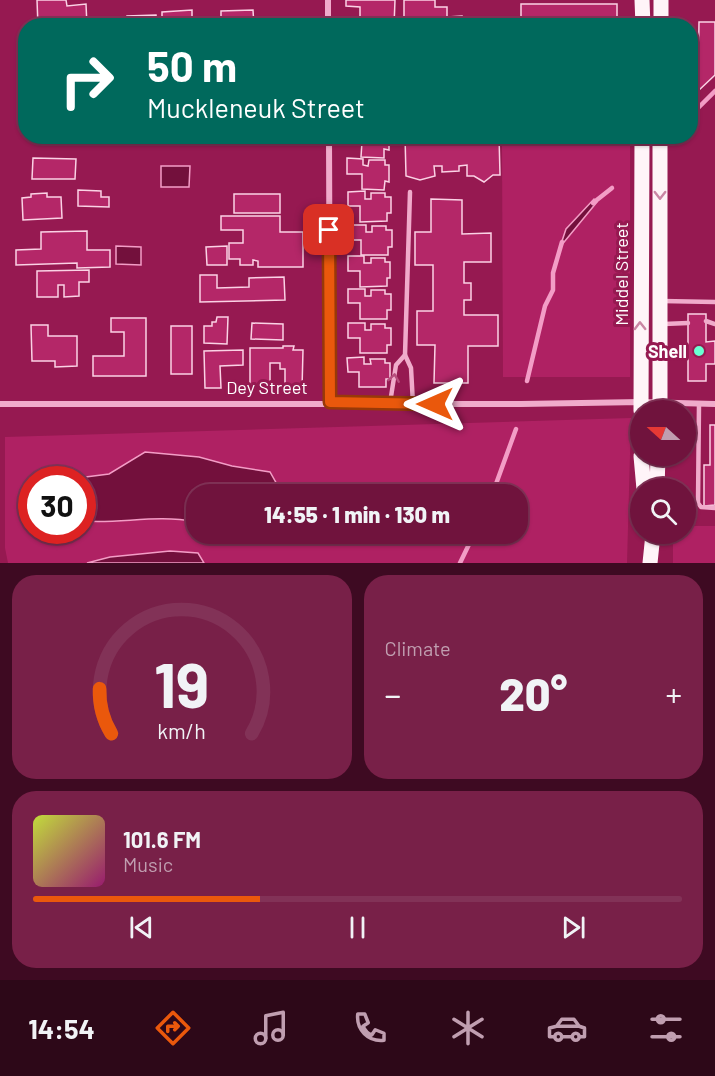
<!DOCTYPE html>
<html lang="en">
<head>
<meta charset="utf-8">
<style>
	:root { --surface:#70133d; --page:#782048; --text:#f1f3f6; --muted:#c09eb0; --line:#823257; --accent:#ea580c }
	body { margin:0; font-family:Barlow,sans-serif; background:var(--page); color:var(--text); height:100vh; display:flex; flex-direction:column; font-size:22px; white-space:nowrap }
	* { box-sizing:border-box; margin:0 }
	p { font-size:20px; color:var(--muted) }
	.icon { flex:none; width:33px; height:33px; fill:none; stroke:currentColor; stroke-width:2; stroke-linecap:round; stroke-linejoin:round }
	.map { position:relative; height:563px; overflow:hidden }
	.details { display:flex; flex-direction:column; gap:12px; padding:12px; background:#3e0a22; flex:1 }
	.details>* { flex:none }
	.banner { position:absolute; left:18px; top:18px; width:680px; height:126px; border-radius:24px; box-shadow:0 2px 4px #0004,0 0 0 2px var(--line); background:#00695c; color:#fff; overflow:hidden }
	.needle { width:39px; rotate:291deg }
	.buttons { position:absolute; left:630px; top:400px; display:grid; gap:12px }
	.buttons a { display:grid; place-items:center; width:66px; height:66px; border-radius:50%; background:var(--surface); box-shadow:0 2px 4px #0004,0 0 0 2px var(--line); font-size:30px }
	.speed { position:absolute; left:18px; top:466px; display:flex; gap:12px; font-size:30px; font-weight:700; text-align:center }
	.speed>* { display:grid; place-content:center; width:78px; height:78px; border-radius:50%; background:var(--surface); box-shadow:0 2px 4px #0004,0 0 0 2px var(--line); line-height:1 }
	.speed .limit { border:9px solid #d22; background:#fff; color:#111 }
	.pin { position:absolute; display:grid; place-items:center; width:51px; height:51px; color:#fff; margin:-26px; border-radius:12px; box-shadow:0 3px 9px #0006 }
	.me { position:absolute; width:66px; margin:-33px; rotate:270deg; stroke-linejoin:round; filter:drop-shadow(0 0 4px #0008) }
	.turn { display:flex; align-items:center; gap:21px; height:126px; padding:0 30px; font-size:27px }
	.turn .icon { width:78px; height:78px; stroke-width:2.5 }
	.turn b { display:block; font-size:42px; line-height:51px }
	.big { font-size:45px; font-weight:800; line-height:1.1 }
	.details .tile { flex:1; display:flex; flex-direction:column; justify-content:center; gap:9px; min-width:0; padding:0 21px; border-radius:24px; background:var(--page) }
	.details .dial { align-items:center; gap:0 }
	.dial svg { height:156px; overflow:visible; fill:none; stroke:var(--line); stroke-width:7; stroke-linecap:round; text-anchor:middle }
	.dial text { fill:var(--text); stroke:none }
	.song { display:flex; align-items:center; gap:18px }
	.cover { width:72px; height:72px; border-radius:9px; background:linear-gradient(135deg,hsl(70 70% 55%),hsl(320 70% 35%)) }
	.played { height:6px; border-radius:3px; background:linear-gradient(90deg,var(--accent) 35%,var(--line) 35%) }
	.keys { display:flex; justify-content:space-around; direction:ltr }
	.heat { display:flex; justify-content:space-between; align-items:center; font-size:33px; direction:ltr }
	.details .tiles { flex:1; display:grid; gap:12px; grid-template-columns:1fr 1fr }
	.tile:last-child { grid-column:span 2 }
	.trip { position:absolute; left:186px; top:484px; width:342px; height:60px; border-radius:24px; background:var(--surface); box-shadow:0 2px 4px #0004,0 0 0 2px var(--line); font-weight:800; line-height:60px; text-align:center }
	.dock { display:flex; height:96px; justify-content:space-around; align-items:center; background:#2d0818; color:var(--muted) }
	.dock .icon { width:42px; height:42px }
	.dock .selected { color:var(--accent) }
	.dock b { font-size:27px; color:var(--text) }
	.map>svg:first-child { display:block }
	.green { fill:#af2163; fill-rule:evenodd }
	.water { fill:#73103c; stroke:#f39dc6; stroke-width:1.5 }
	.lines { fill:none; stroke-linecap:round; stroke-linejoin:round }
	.stream { stroke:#f39dc6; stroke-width:4.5 }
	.building { fill:#b42768; stroke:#fbd2e5; stroke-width:1.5 }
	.service { stroke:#f0abcb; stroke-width:4.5 }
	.minor { stroke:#f0abcb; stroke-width:6 }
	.primary { stroke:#fff4f8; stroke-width:15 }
	.oneway { stroke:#ca86a4 }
	.oneway2 { stroke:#b64c7c }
	.route-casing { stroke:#983908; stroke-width:15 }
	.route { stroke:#ea580c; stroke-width:10 }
	.poi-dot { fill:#6affd2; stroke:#961951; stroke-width:2 }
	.labels { text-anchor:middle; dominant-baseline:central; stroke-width:6; stroke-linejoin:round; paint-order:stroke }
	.street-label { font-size:18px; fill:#fff; stroke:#961951 }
	.poi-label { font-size:18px; font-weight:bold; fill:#fff; stroke:#961951; text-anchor:end }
</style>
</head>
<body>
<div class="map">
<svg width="715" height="563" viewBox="0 0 715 563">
	<rect width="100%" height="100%" fill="#961951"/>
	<g class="green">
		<polygon points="502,144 630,144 630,377 503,377"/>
		<path d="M 631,418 L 627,563 L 8,563 L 5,548 L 5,437 ZM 32,480 L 82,480 L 82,531 L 32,531 ZM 196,495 L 518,495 L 518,534 L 196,534 Z"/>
		<polygon points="686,526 715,526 715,563 673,563 673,534 686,534"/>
	</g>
	<g class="water">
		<polygon points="161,166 190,166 189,187 161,187"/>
		<polygon points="594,199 597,202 560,247 566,229"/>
		<polygon points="116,246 141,247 141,265 116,264"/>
		<path d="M 145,452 L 199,457 L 232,466 L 270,472 L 283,495 L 196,495 L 196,522 C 156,514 122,524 83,521 L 82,480 L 62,480 L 109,474 Z"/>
		<polygon points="170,551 198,553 204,563 87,563 110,557"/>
	</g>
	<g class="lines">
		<g class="stream">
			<polyline points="690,116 715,91"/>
			<polyline points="593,203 612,188"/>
			<polyline points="527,381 545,306 553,290 553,273 562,242"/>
			<polyline points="492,495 516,429"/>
			<polyline points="460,563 474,534"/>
		</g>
	</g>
	<g class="building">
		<polygon points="37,0 66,0 67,6 86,4 87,26 38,26"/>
		<polygon points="346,0 395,0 394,26 372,25 360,17 360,7 346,6"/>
		<polygon points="404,0 435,0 435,7 447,7 447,17 462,16 462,26 404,26"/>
		<rect x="521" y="4" width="96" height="22"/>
		<polygon points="192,10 192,17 204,17 205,26 170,26 170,20 162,21 162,12"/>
		<polygon points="253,10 254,26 221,26 221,11"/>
		<polygon points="156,15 157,26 127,26 127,16"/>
		<polygon points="282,22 303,22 303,26 281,26"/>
		<polygon points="699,22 715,22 715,75 698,91"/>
		<polygon points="347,136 389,136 389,150 384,149 384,158 361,157 362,142 347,141"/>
		<polygon points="405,136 499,136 500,175 493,175 484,182 474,176 467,176 467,165 459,166 459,171 442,172 442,166 434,166 435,176 420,180 406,176"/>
		<rect x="521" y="136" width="96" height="6"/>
		<polygon points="33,158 76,159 75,179 32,179"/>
		<polygon points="347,158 363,159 363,165 368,166 369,160 385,160 385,165 389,165 389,182 385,181 384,190 362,189 362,174 347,174"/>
		<polygon points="78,190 101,191 101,197 109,197 109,207 78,206"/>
		<polygon points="365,191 365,199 371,199 371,193 385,193 385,197 391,197 391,213 387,213 387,221 360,222 360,206 348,206 348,192"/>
		<polygon points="47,193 47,197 61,197 62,218 23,220 22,198 31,197 31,194"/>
		<rect x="234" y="194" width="46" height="19"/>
		<polygon points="431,199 462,200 462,234 491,233 491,262 464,262 464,283 471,283 471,300 464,300 464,315 498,315 498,346 468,346 468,383 434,383 435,345 417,345 417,311 433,311 433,265 415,265 415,232 431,232"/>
		<polygon points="221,216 280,216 280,232 303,232 303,267 258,267 258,261 253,260 253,265 240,265 240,259 229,259 229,243 243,243 243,230 221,230"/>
		<polygon points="349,225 366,225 366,232 372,232 372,226 386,226 386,230 392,230 392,247 388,247 388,255 361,255 361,240 349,240"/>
		<polygon points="87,231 87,250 110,250 110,267 77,268 77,263 16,265 16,250 41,249 41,232"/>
		<polygon points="227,246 227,265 207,265 206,247"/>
		<polygon points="348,256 364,256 364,263 371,263 371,258 385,258 385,262 390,262 390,278 387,278 387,286 360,287 360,271 348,271"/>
		<polygon points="89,270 89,282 79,282 79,296 64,297 64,285 58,285 58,297 37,297 37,271"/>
		<polygon points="200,275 217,275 217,288 249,287 249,278 284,277 285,300 200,302"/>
		<polygon points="348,289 365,289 365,296 371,296 371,290 385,290 385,294 391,294 391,310 387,310 387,319 360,319 360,303 348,303"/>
		<polygon points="688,314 706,314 706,342 715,341 715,364 706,364 706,381 688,381"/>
		<polygon points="217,317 228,317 227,344 204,343 204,326 212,326 212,322 216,322"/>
		<polygon points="111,318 146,318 146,376 93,376 93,356 124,356 124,332 111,332"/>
		<polygon points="252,323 283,324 283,340 251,339"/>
		<polygon points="348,323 365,323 365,330 371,330 371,324 385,324 385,328 391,328 391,345 387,345 387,353 360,353 360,338 348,338"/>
		<polygon points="31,325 48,325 48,336 77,336 77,366 55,367 55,361 32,361"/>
		<rect x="171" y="326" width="21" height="48"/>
		<polygon points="283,346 294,346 293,350 303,350 302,389 285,388 285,369 280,369 280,363 270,363 270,384 250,384 250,348 283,348"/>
		<polygon points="243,350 243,365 220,366 221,388 205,388 204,351"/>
		<polygon points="364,357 364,364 371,364 370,359 385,359 385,363 390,363 390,379 386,379 386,387 359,387 359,372 348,372 347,358"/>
		<polygon points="710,425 715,425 715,505 704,506 704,465 710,465"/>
	</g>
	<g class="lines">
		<g class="service">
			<polyline points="410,192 405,355 411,368 413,404"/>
			<polyline points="662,301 715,302"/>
			<polyline points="706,321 715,324"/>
			<polyline points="664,324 688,323"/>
			<polyline points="390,403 396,365 405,355"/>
			<polyline points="699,404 698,503 701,507 715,508"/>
		</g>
		<g class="minor">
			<polyline points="328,0 328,26"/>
			<polyline points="329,136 330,402"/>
			<polyline points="0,404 521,404 641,402 715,404"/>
		</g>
		<g class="primary">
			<polyline points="642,0 643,26"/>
			<polyline points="661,26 661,0"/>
			<polyline points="641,411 642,136"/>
			<polyline points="660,411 660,136"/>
			<polyline points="641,456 644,489"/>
			<polyline points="657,489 658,456"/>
			<polyline points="650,563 653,534"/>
		</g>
	</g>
	<defs><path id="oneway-chevron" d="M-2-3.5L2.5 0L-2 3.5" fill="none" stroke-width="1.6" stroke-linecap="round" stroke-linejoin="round" transform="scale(1.5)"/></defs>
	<g class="oneway">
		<use href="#oneway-chevron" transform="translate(660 195) rotate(90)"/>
		<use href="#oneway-chevron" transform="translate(640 326) rotate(-91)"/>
	</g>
	<use class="oneway2" href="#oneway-chevron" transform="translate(394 378) rotate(-81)"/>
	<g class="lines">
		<g class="route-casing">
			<polyline id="route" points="329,230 330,402 435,404"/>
		</g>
		<use href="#route" class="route"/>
	</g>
	<circle class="poi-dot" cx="699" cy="351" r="6"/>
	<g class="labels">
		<g class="street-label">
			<text transform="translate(621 274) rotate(-90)">Middel Street</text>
			<text x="267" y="387">Dey Street</text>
		</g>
		<g class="poi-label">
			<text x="687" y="351">Shell</text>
		</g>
	</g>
</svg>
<div class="buttons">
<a><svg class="needle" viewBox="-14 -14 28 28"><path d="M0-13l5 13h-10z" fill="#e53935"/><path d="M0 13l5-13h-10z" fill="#c09eb0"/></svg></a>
<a><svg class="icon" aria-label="search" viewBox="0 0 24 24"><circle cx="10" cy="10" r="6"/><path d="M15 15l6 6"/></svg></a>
</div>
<div class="speed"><div class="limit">30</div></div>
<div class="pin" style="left:329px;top:230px;background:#d93025"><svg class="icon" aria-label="arrive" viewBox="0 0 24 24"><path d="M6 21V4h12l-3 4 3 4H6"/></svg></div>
<svg class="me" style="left:435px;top:404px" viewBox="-20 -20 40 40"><path d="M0-17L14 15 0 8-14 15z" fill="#ea580c" stroke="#fff" stroke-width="4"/></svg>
<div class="trip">14:55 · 1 min · 130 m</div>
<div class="banner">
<div class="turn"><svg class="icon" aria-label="right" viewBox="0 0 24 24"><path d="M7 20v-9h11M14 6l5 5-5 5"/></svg><div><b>50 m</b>Muckleneuk Street</div></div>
</div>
</div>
<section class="details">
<div class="tiles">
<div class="tile dial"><svg viewBox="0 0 100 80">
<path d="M14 69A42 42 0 1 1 86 69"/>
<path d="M14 69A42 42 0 0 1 8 46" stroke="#ea580c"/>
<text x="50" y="56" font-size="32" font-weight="700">19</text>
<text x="50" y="72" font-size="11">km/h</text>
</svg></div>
<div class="tile"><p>Climate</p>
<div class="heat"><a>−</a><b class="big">20°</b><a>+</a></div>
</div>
<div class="tile">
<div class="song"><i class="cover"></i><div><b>101.6 FM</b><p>Music</p></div></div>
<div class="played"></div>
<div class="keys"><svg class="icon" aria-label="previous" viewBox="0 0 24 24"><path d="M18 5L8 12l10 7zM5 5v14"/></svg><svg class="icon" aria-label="pause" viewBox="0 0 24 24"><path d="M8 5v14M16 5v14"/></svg><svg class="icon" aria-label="next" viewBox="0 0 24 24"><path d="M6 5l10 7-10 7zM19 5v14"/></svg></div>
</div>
</div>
</section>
<nav class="dock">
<b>14:54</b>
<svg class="icon selected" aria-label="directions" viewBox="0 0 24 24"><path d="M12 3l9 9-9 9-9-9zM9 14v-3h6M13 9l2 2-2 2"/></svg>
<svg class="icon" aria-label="music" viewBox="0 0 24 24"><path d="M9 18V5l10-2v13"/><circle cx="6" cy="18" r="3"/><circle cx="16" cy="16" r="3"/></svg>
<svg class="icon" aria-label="phone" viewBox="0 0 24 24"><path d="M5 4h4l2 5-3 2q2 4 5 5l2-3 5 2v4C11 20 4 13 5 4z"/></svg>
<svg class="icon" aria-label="climate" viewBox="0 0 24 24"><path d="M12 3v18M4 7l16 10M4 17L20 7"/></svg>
<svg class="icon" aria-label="car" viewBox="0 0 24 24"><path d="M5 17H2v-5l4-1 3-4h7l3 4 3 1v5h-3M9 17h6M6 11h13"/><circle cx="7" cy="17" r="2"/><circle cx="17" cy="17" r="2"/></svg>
<svg class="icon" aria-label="filters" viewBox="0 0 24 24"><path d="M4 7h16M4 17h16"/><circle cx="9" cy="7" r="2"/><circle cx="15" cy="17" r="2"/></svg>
</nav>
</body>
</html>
